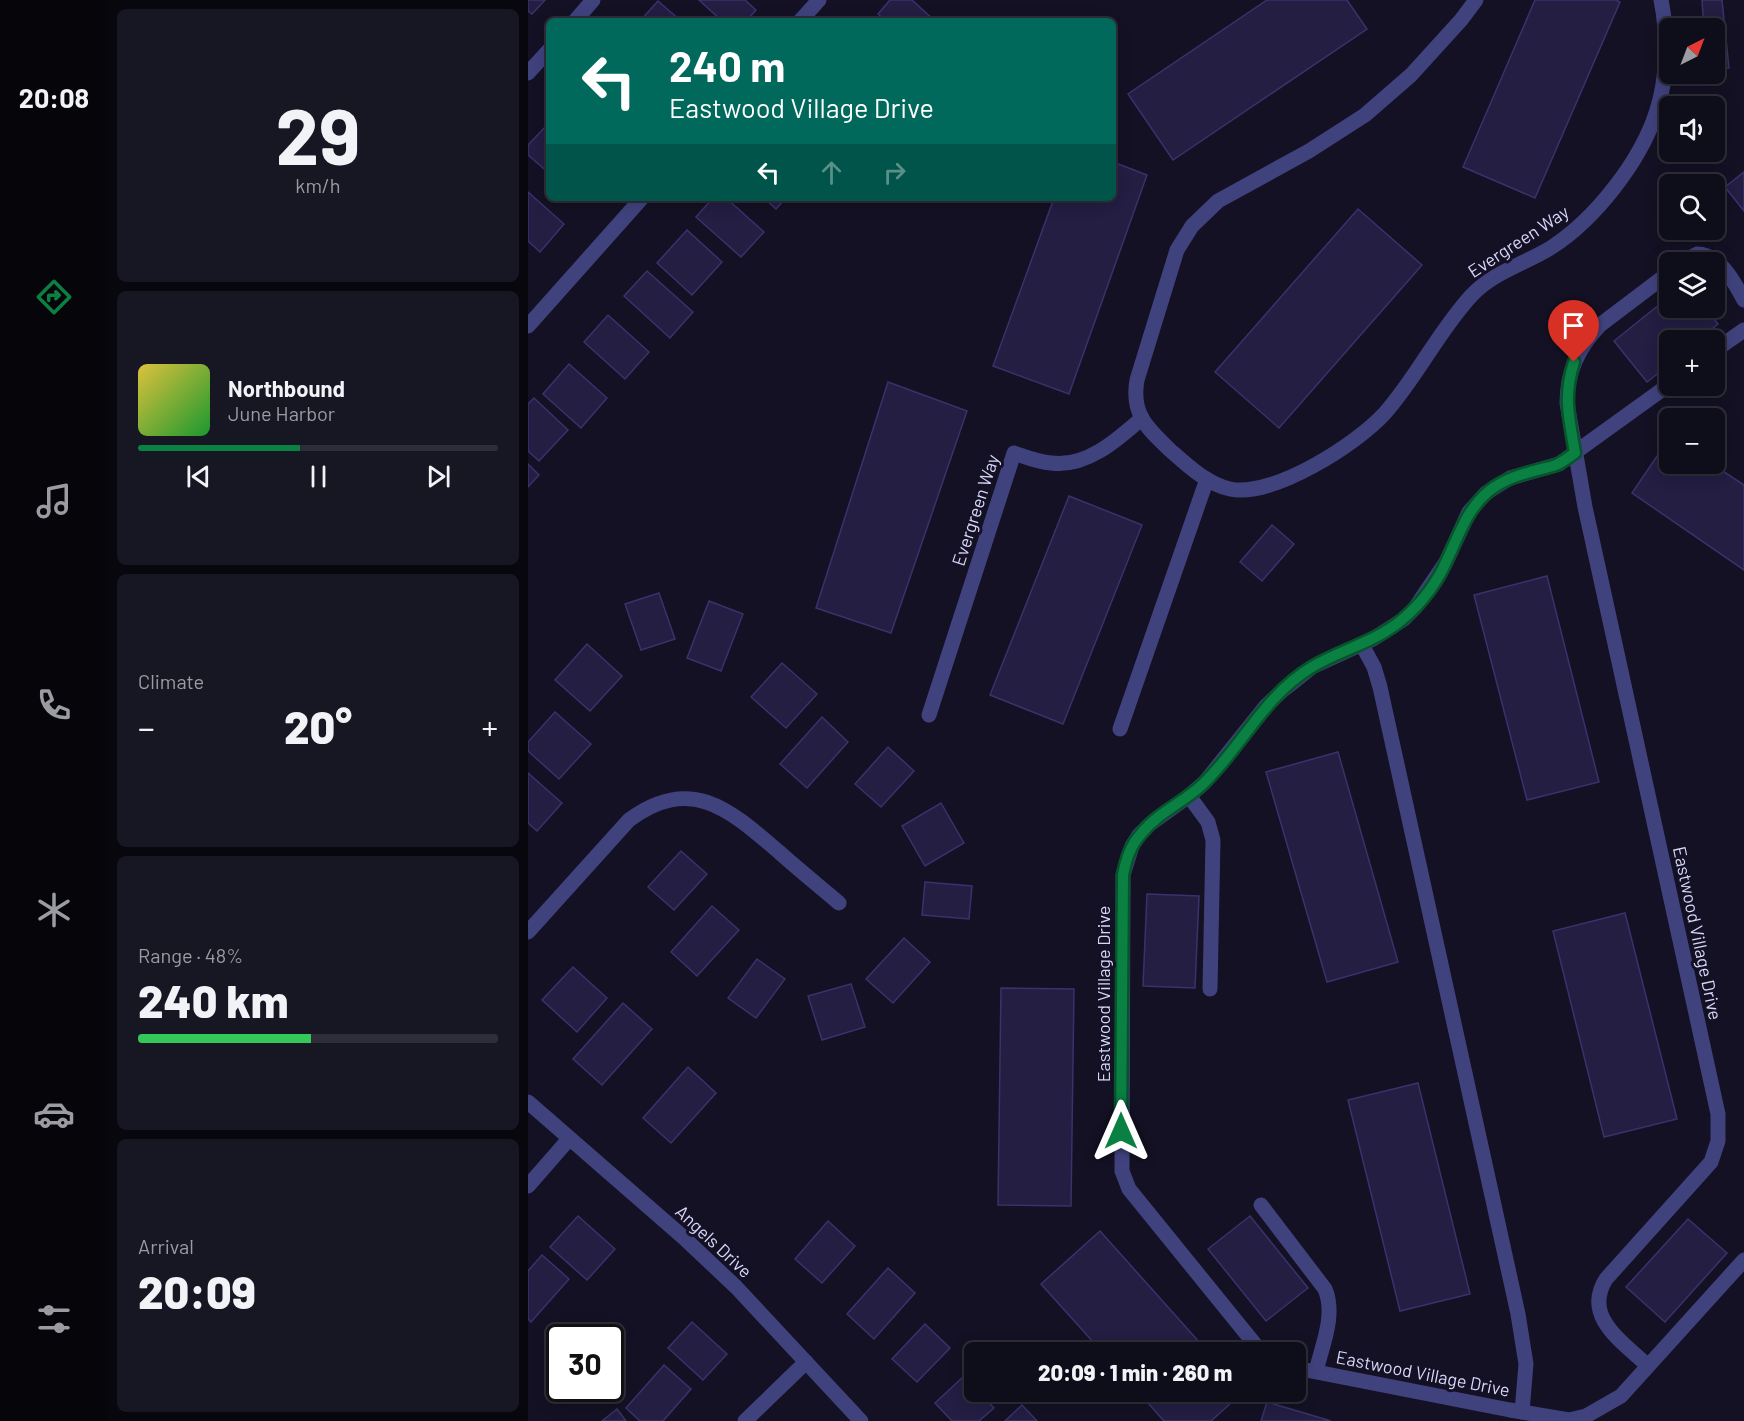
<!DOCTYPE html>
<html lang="en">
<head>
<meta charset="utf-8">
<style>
	:root { --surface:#0e0d1a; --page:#171623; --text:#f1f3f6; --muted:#9b9ca2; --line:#2e2d39; --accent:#0b8043 }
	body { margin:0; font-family:Barlow,sans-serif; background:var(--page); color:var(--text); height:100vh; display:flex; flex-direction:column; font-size:22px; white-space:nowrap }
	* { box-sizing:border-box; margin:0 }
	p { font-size:20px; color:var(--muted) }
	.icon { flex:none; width:33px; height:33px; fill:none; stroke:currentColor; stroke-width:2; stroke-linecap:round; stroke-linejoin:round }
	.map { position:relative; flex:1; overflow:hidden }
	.drawer { display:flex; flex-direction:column; gap:9px; padding:9px; background:#08070e; width:420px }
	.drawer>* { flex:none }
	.hud { position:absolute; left:18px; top:18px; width:570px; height:183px; border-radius:9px; box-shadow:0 3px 15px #0003,0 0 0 2px var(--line); background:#00695c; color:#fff; overflow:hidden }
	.needle { width:39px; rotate:42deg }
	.tools { position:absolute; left:1131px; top:18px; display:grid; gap:12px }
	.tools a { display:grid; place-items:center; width:66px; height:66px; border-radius:9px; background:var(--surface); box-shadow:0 3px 15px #0003,0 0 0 2px var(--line); font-size:30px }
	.speed { position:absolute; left:18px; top:1324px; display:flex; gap:12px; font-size:30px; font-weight:700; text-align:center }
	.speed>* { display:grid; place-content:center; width:78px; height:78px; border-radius:50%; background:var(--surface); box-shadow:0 3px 15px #0003,0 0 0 2px var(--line); line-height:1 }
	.speed .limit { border:3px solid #111; border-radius:9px; background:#fff; color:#111 }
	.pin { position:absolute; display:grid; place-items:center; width:51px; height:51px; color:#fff; margin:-62px -26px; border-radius:50% 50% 50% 0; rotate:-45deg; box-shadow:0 0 6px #0007 }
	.pin .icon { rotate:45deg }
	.me { position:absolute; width:66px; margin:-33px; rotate:0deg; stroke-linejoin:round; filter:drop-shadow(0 0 4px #0008) }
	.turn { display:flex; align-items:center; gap:21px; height:126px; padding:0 24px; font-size:27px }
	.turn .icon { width:78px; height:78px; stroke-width:2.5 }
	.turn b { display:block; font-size:42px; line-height:51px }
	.lanes { display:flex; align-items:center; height:57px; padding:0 24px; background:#0003; justify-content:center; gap:30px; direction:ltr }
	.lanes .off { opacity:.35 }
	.big { font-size:45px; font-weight:800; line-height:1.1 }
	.drawer .widget { flex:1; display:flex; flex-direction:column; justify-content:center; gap:9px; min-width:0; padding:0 21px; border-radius:9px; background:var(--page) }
	.drawer .dial { align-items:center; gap:0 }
	.dial b { font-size:78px; line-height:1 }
	.song { display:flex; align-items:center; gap:18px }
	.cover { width:72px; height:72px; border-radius:9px; background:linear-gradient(135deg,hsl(50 70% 55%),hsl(130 70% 35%)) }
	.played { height:6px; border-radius:3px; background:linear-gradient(90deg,var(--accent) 45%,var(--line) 45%) }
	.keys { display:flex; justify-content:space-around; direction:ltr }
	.heat { display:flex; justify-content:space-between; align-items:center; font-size:33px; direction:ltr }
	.charge { height:9px; border-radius:4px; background:linear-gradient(90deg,#34c759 48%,var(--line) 0) }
	.trip { position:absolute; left:436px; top:1342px; width:342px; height:60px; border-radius:9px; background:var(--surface); box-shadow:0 3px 15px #0003,0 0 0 2px var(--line); font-weight:800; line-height:60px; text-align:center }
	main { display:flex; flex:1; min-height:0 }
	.tabs { display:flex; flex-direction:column; width:108px; justify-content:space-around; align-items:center; background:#06050a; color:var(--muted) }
	.tabs .icon { width:42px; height:42px }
	.tabs .current { color:var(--accent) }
	.tabs b { font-size:27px; color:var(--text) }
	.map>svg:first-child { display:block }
	.building { fill:#231e42; stroke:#3a326c; stroke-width:1.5 }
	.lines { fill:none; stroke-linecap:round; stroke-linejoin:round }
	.minor { stroke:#40427e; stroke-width:15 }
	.route-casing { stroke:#07532c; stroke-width:15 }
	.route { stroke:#0b8043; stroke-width:10 }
	.labels { text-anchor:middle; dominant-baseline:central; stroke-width:6; stroke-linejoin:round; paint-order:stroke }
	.street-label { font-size:18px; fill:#d8d6fb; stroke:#131123 }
</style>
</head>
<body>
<main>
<nav class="tabs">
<b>20:08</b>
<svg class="icon current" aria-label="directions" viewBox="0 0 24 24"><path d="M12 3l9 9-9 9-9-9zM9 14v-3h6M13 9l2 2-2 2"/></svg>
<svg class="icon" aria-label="music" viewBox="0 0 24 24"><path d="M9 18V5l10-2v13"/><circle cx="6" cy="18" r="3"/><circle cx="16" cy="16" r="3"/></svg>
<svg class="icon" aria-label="phone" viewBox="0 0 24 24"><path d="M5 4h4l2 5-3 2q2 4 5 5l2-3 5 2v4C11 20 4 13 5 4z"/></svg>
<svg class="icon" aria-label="climate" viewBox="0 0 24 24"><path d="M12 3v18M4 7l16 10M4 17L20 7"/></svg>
<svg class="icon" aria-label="car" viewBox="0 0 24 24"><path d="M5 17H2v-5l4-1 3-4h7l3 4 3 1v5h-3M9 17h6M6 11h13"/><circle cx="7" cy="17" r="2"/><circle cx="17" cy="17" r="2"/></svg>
<svg class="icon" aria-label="filters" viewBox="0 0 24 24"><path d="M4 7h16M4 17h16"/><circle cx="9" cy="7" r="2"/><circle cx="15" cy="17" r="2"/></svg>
</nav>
<section class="drawer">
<div class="widget dial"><b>29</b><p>km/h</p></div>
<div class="widget">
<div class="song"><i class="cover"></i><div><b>Northbound</b><p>June Harbor</p></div></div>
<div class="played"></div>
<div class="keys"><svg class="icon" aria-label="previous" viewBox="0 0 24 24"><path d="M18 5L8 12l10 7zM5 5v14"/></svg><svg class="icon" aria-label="pause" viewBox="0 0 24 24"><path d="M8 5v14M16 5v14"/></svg><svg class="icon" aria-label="next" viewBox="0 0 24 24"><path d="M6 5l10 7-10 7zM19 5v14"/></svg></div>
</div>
<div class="widget"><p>Climate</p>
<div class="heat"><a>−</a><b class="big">20°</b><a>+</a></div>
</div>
<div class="widget"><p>Range · 48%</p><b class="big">240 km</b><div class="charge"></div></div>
<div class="widget"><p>Arrival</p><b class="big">20:09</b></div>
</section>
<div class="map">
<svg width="1216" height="1421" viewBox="0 0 1216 1421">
	<rect width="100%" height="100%" fill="#131123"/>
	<g class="building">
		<polygon points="0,0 17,0 4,14 0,11"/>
		<polygon points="171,0 217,0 228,10 218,21 194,21"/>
		<polygon points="362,0 384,0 407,21 358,21 350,14"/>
		<polygon points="739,0 819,0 839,29 645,160 600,94"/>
		<polygon points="1007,0 1088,0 1092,2 1007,198 935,167"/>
		<polygon points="1174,0 1194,0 1201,68 1186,69 1186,28 1176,28"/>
		<polygon points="130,1 153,21 112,21"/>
		<polygon points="18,126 21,129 21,173 0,155 0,145"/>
		<polygon points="585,162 619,175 541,394 465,366 526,198 585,198"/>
		<polygon points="1216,172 1216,211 1197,187"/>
		<polygon points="0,192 36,224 12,252 0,241"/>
		<polygon points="185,198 198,198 236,232 213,257 168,217"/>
		<polygon points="236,198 258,198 248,209"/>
		<polygon points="830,209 894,265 751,428 687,372"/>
		<polygon points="159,230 194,262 164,295 129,263"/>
		<polygon points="119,271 165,312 142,338 96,296"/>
		<polygon points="1142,296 1142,308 1177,308 1190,324 1170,340 1142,340 1142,364 1119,382 1086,341"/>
		<polygon points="80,315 121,352 97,379 56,342"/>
		<polygon points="41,364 79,398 53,428 15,394"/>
		<polygon points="360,382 439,411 363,633 288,608"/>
		<polygon points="6,398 40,430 11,461 0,451 0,404"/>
		<polygon points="1142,437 1142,464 1184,464 1216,485 1216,570 1104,493"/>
		<polygon points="0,464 11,475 0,487"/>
		<polygon points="541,496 614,525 535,724 462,695"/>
		<polygon points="744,525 766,544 734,581 712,562"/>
		<polygon points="1019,576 1071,782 999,800 946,595"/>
		<polygon points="131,593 147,639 113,650 97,604"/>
		<polygon points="181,601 215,614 193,671 159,658"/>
		<polygon points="59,644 94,676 62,711 27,680"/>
		<polygon points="254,663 289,694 258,728 223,697"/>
		<polygon points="27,712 63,744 31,779 0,751 0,742"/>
		<polygon points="294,717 320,742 279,788 252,764"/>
		<polygon points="360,747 386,771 353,807 327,784"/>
		<polygon points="810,752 870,962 799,982 738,772"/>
		<polygon points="0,773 34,803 9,831 0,823"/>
		<polygon points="413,803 436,843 397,866 374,826"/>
		<polygon points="153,851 179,874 146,910 120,887"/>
		<polygon points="397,882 444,886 441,919 394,915"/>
		<polygon points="619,894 671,896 667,988 615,986"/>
		<polygon points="184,906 211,930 169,976 143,952"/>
		<polygon points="1097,913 1149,1119 1076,1137 1025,931"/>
		<polygon points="376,938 402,962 365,1003 338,979"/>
		<polygon points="229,959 257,979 228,1018 200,998"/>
		<polygon points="45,967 79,998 49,1032 14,1000"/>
		<polygon points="323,984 337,1027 294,1040 280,996"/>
		<polygon points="473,988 546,989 543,1206 470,1205"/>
		<polygon points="95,1003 124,1029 74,1085 45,1059"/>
		<polygon points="160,1067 188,1093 143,1143 115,1118"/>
		<polygon points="890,1083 942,1294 872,1311 820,1100"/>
		<polygon points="50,1216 87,1249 59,1280 22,1247"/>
		<polygon points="722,1216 780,1288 738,1321 680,1249"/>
		<polygon points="1160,1219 1199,1253 1137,1322 1098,1287"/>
		<polygon points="300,1221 327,1246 294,1283 267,1259"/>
		<polygon points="572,1231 681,1353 575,1353 513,1284"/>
		<polygon points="14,1255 41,1279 3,1322 0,1319 0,1271"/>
		<polygon points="360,1268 387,1293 346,1339 319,1314"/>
		<polygon points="164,1322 199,1354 175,1380 140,1348"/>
		<polygon points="397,1324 422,1348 389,1382 364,1359"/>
		<polygon points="136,1365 163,1389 135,1421 112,1421 98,1408"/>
		<polygon points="436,1376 447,1388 447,1392 451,1392 466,1408 451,1421 424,1421 407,1403"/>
		<polygon points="610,1392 715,1392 683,1421 636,1421"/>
		<polygon points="739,1402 803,1421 733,1421"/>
		<polygon points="494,1405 509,1421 477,1421"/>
		<polygon points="89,1409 98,1421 74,1421"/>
	</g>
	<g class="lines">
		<g class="minor">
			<path d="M 948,0 L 933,20 L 883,75 L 837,115 L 781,151 L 690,201 L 664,226 L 649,250 L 609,380 C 603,414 619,428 642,450 C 659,465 679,484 702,489 C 745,498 829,444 857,413 C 889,377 910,332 943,296 C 965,272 997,264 1024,247 C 1067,219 1112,162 1128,113 C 1140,78 1140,35 1133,0"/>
			<polyline points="47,21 65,0"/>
			<polyline points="272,21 291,0"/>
			<polyline points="0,73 21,50"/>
			<path d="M 1154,262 L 1169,254 C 1192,254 1206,282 1216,300"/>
			<polyline points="0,326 114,198"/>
			<polyline points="1186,351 1216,330"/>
			<polyline points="834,645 846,667 852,687 990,1314 998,1364 994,1412"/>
			<path d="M 401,715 L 486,453 C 498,457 510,462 523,463 C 558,468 589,440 614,418"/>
			<polyline points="592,729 679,479"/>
			<polyline points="661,796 680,822 685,840 682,989"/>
			<path d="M 0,932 L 101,820 C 163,774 202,810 251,852 C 270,869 291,886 311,903"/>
			<polyline points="0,1102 155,1237 208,1287 333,1421"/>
			<polyline points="0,1186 41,1139"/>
			<path d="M 733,1205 L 797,1289 C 808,1315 794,1346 788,1371"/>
			<polyline points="734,1353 601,1189 594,1171 595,875 604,846 611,835 622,824 661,796 677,782 738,706 755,690 784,667 845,639 876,619 887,608 918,562 941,512 958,493 982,478 1031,464 1142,384"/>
			<path d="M 1120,1366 C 1095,1342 1054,1317 1078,1279 L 1183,1162 L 1190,1141 L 1190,1114 L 1057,507 L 1039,403 C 1039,372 1050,348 1072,325 L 1142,272"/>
			<polyline points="768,1368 982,1410 1041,1420 1058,1416 1093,1396 1216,1260"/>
			<polyline points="217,1421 278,1362"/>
		</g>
	</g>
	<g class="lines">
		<g class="route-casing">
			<path id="route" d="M 593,1131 L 595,875 C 598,860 602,846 613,834 C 630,812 657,802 676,783 C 715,745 736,696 784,667 C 814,649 849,642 876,618 C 894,603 910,581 919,560 C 931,535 939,509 961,491 C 981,475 1005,472 1028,465 C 1035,462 1041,457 1047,453 C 1041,417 1035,397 1046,362"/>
		</g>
		<use href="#route" class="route"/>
	</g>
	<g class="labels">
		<g class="street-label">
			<text transform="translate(990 241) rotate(-33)">Evergreen Way</text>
			<text transform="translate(447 510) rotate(-72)">Evergreen Way</text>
			<text transform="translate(1170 933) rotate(78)">Eastwood Village Drive</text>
			<text transform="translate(575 994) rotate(-90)">Eastwood Village Drive</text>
			<text transform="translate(186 1241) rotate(43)">Angels Drive</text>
			<text transform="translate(895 1373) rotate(11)">Eastwood Village Drive</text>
		</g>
	</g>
</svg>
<div class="tools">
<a><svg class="needle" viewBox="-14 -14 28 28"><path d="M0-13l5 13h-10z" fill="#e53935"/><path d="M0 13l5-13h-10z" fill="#9b9ca2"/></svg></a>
<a><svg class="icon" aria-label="sound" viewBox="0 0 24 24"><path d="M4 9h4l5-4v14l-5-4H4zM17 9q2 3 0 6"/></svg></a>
<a><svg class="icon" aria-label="search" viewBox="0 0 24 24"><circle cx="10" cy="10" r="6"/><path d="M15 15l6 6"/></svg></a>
<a><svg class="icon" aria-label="layers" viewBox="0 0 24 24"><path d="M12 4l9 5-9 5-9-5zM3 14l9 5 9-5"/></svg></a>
<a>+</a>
<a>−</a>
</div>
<div class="speed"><div class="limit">30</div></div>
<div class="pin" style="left:1046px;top:362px;background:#d93025"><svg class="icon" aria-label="arrive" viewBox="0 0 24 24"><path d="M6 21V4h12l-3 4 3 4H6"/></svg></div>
<svg class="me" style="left:593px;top:1131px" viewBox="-20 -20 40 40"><path d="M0-17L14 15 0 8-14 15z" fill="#0b8043" stroke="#fff" stroke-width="4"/></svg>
<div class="trip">20:09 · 1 min · 260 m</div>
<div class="hud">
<div class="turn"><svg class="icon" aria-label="left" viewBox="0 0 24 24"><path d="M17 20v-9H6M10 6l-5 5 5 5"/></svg><div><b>240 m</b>Eastwood Village Drive</div></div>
<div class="lanes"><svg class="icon" aria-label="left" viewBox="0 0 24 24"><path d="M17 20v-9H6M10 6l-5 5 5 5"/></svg><svg class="icon off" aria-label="ahead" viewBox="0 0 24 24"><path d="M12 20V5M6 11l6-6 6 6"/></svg><svg class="icon off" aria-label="right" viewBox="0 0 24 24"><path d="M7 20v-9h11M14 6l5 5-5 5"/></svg></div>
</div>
</div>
</main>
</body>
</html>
